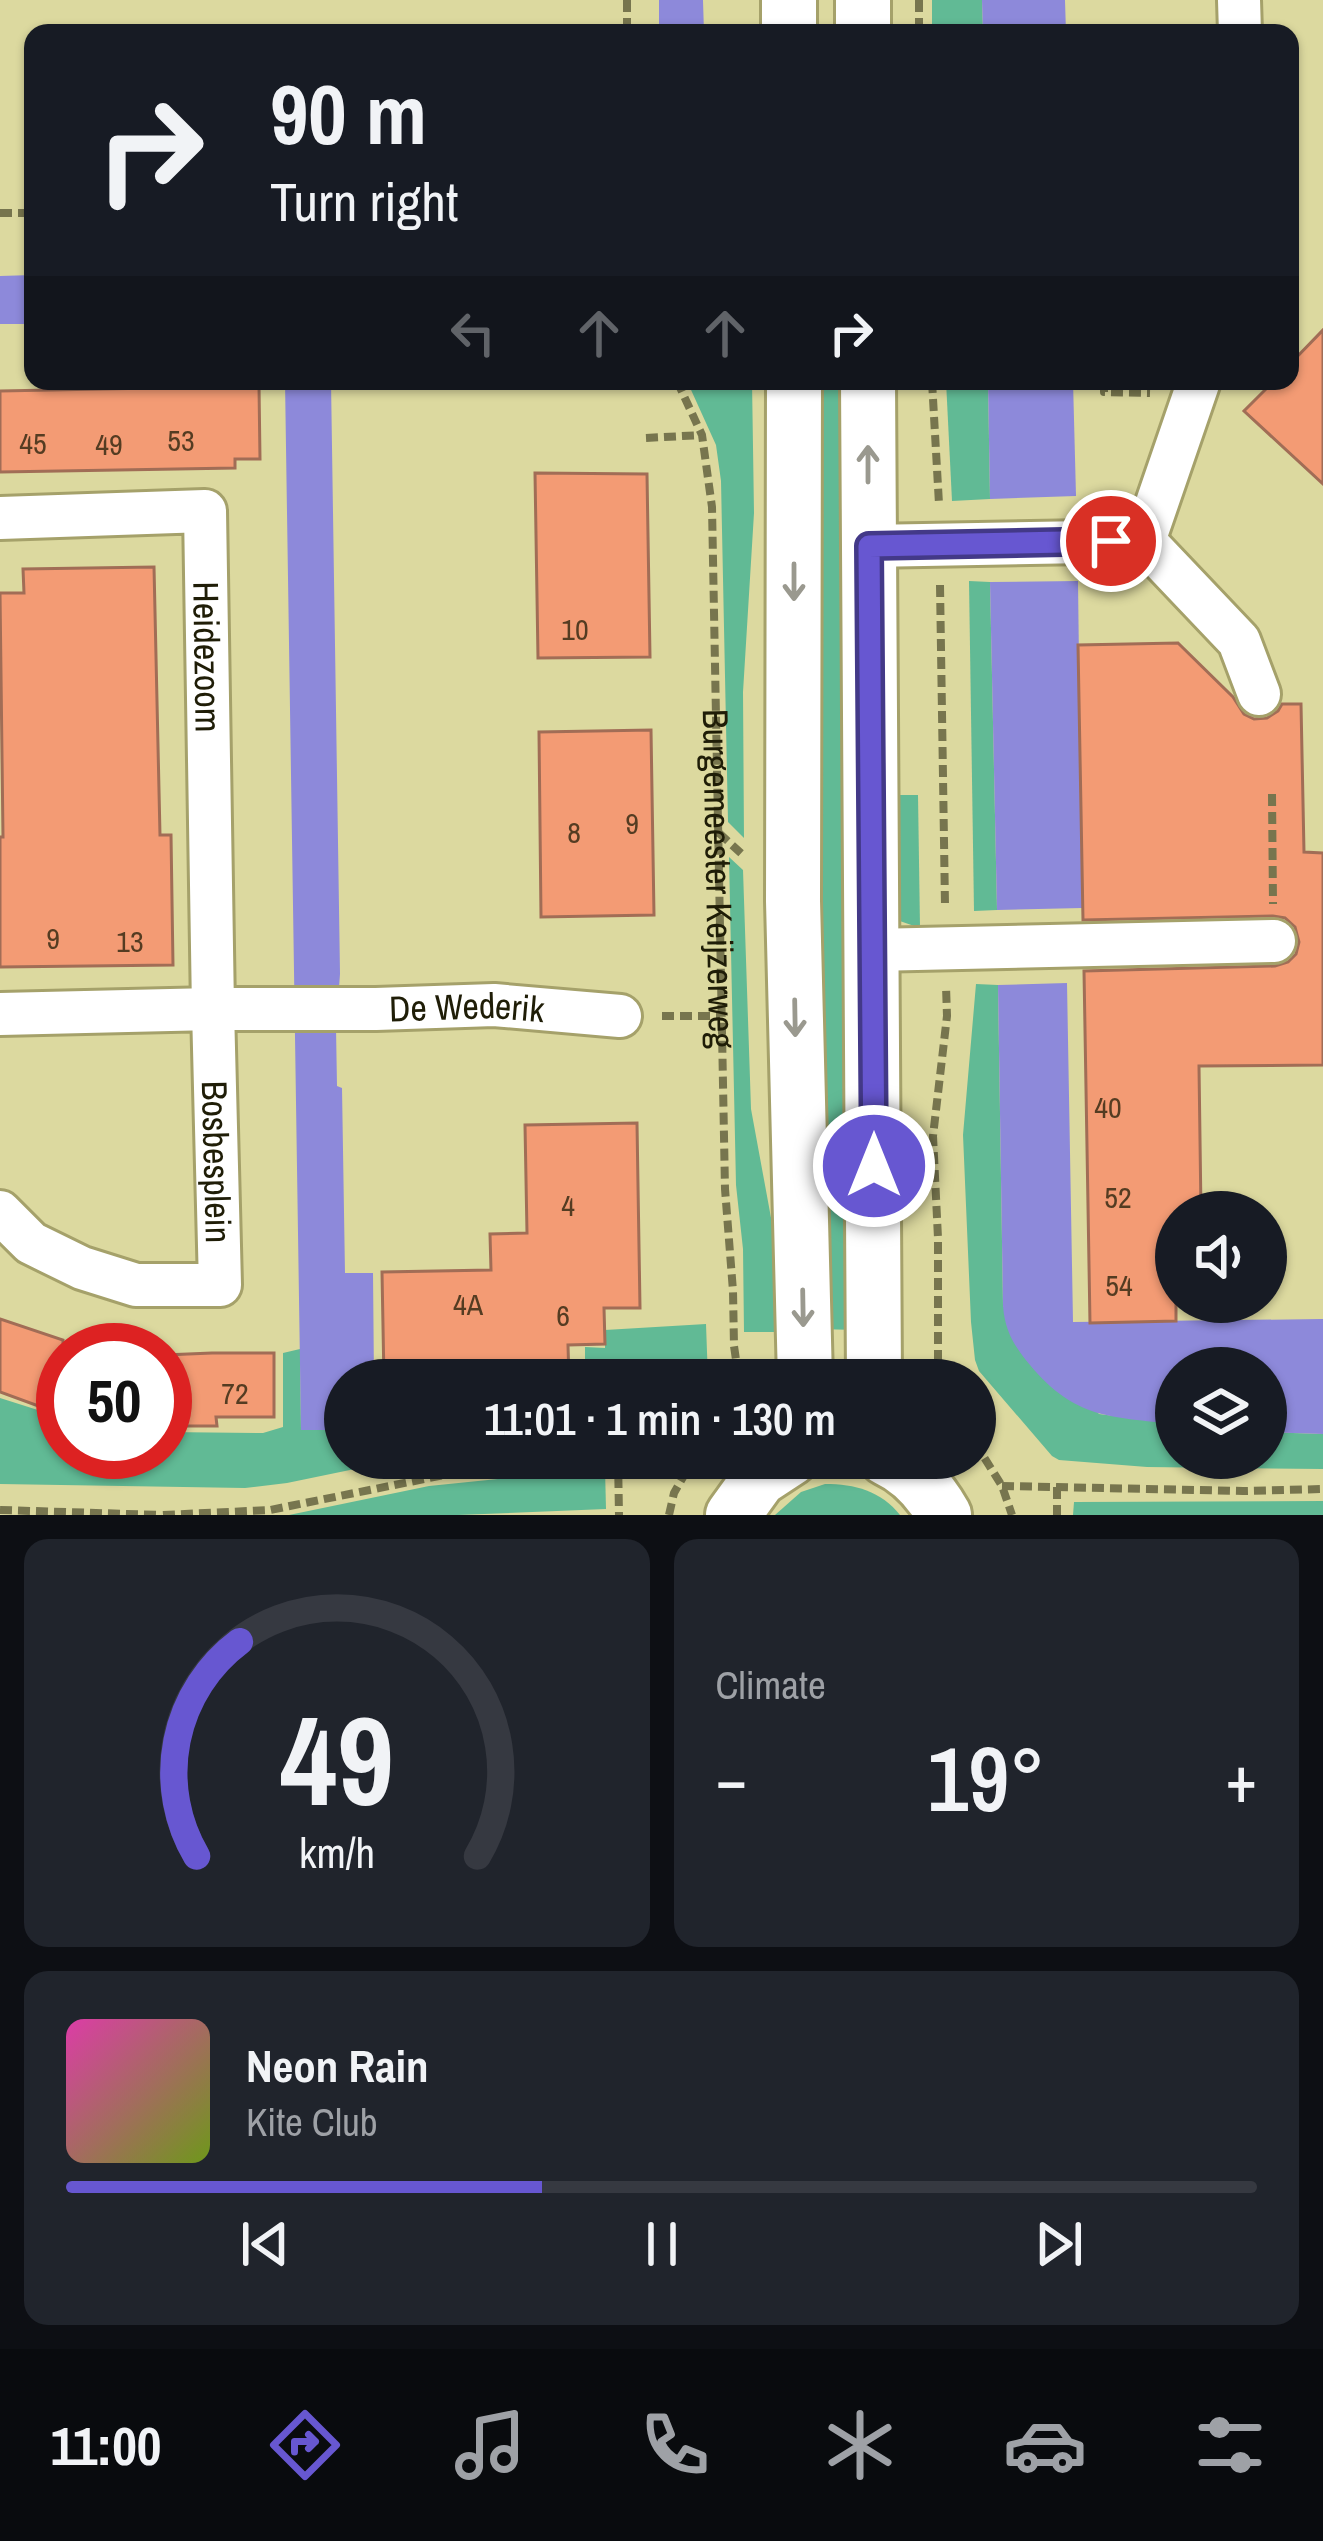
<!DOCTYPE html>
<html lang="en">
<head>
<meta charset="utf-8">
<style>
	:root { --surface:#171b24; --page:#20242c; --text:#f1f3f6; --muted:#9ea1a6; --line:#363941; --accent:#6757d1 }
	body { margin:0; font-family:"Archivo Narrow",sans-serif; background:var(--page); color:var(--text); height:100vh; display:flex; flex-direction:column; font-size:45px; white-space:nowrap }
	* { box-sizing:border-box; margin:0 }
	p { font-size:39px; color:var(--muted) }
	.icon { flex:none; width:66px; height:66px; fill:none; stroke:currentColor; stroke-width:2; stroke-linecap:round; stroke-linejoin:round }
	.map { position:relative; height:1515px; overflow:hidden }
	.panel { display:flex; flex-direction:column; gap:24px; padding:24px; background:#0d0f14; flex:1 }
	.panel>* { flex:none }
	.top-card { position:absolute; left:24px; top:24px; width:1275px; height:366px; border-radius:24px; box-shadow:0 3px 9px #0004; background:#171b24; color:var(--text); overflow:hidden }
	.tools { position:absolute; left:1155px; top:1191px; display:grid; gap:24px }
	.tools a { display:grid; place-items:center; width:132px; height:132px; border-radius:50%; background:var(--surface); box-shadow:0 3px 9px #0004; font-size:60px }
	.speed { position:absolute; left:36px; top:1323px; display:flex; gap:24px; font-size:60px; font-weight:700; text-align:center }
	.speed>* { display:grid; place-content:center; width:156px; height:156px; border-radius:50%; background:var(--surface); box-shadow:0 3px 9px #0004; line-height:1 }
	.speed .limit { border:18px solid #d22; background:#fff; color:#111 }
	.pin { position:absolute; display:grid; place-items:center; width:102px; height:102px; color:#fff; margin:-51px; border:6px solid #fff; border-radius:50%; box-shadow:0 3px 12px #0007 }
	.me { position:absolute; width:132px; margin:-66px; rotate:0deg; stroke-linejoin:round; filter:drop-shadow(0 0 9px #0008) }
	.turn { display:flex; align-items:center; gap:42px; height:252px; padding:0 48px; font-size:54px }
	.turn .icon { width:156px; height:156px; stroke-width:2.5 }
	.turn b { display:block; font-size:84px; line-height:102px }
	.lanes { display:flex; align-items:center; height:114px; padding:0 48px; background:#0003; justify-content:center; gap:60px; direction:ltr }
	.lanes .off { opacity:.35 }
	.big { font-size:90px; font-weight:600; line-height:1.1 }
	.panel .tile { flex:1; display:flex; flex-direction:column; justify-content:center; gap:18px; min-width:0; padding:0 42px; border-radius:24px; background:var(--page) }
	.panel .dial { align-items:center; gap:0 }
	.dial svg { height:312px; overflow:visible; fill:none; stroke:var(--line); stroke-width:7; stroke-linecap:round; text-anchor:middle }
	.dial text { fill:var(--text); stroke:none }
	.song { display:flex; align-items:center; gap:36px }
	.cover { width:144px; height:144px; border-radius:18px; background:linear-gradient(135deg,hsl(320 70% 55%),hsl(80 70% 35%)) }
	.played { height:12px; border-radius:6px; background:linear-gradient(90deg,var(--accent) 40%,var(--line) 40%) }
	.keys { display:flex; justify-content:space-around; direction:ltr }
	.heat { display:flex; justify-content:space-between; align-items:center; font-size:66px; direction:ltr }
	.panel .tiles { flex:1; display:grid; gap:24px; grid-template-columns:1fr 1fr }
	.tile:last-child { grid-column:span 2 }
	.trip { position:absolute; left:324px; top:1359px; width:672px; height:120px; border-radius:60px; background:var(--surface); box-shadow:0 3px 9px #0004; font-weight:600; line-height:120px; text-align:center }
	.dock { display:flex; height:192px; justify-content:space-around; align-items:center; background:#090b0e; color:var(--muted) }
	.dock .icon { width:84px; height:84px }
	.dock .active { color:var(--accent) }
	.dock b { font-size:54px; color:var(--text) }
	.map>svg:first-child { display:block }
	.green { fill:#61ba95 }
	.water { fill:#8d89da }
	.building { fill:#f39b74; stroke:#a16d56; stroke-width:3 }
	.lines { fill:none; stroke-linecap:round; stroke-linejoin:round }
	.minor-casing { stroke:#a5a16a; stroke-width:48 }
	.major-casing { stroke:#a5a16a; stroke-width:60 }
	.path { stroke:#77754e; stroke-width:8; stroke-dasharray:12 6; stroke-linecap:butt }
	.minor { stroke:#fff; stroke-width:42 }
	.major { stroke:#fff; stroke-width:54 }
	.oneway { stroke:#9a998f }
	.route-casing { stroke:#433988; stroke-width:30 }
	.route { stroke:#6757d1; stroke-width:21 }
	.labels { text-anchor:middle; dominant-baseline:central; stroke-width:9; stroke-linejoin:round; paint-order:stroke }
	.number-label { font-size:30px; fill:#543c22 }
	.street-label { font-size:36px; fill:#1f1d07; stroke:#dcd99f }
</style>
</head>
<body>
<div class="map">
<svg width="1323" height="1515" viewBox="0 0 1323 1515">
	<rect width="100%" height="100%" fill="#dcd99f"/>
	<g class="green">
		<polygon points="932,0 982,0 983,33 932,33"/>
		<polygon points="687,381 752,381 754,513 743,692 744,838 728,822 721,481 716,445"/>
		<polygon points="807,381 846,381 856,1330 818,1329"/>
		<polygon points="946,381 988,381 990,499 952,501"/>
		<polygon points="969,581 990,582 997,910 974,911"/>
		<polygon points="899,795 918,795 920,928 894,919 882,825"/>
		<polygon points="729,857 743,870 751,1109 792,1332 744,1332 743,1249 736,1185"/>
		<polygon points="976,984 998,985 1003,1306 1099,1414 1176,1424 1176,1458 1266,1458 1266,1432 1323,1434 1323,1469 1147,1467 1059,1460 1052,1456 979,1371 975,1360 971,1322 963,1135"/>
		<polygon points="706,1324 708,1380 585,1380 585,1347 605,1348 605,1330"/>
		<polygon points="300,1349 301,1430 345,1430 345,1458 408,1458 287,1483 245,1488 0,1484 0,1398 63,1418 63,1452 165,1452 165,1432 263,1433 283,1427 283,1353"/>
		<polygon points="605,1468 606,1509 458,1515 289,1515 429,1486"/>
		<path d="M 825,1484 C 855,1484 881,1491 900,1515 L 775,1515 L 801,1492 Z"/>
		<polygon points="1323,1501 1323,1515 1073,1515 1074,1502"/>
	</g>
	<g class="water">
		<polygon points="659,0 703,0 704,33 659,33"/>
		<polygon points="982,0 1065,0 1066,33 983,33"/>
		<polygon points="33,275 33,324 0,324 0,276"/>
		<polygon points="285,381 331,381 340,974 336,1028 337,1086 342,1088 345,1273 373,1273 374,1380 345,1380 345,1430 301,1430"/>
		<polygon points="988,381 1073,381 1076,496 990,499"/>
		<polygon points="1078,581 1082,908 997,910 990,582"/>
		<path d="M 1067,983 L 1073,1322 L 1323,1319 L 1323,1434 L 1266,1432 L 1266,1368 L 1176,1368 L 1176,1424 C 1111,1417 1075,1419 1030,1365 C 1014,1346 1005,1331 1003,1306 L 998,985 Z"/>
	</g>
	<g class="building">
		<polygon points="1323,330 1323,484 1244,411 1274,381 1290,381 1290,364"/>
		<polygon points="259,386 260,459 235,459 235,468 0,472 0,391"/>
		<polygon points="535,473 647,474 650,657 538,658"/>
		<polygon points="154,567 160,835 171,835 173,965 0,967 0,837 3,837 0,593 24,593 23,569"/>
		<polygon points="1178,643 1233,697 1244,714 1254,719 1267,718 1278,711 1282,704 1301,704 1304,852 1323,853 1323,1065 1199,1066 1201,1212 1176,1212 1176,1321 1090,1323 1084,971 1275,966 1288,962 1296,954 1299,942 1295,927 1285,918 1273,916 1083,920 1078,645"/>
		<polygon points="651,730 654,915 541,917 539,732"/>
		<polygon points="637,1123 640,1308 604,1308 605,1344 568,1345 569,1380 384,1380 382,1272 491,1270 490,1234 527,1233 525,1125"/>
		<polygon points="0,1319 63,1340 63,1415 0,1392"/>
		<polygon points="212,1353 274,1353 274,1417 216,1417 217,1426 165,1426 165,1355"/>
	</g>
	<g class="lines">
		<g class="minor-casing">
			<g id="minor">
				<polyline points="1239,0 1240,33"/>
				<path id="s2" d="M 0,518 L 205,511 L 213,1009 L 376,1009 L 494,1005 L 620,1016"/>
				<polyline points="1144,541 1199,381"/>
				<polyline points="869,546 1144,541 1239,641 1259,694"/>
				<polyline points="872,950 1274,941"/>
				<path id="s3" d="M 0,1014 L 213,1009 L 220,1285 L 136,1285 L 82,1268 L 31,1243 L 0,1212"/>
			</g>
		</g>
		<g class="major-casing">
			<g id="major">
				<polyline points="789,0 789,33"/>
				<polyline points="863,0 863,33"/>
				<polyline points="794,381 793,901 805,1380"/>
				<polyline points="868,381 874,1380"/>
				<path d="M 886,1458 C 912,1470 930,1490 944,1515"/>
				<polyline points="733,1515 759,1479 791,1458"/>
			</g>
		</g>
		<g class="path">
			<polyline points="627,0 627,33"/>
			<polyline points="919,0 919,33"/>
			<polyline points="0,213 33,213"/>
			<path id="s1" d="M 677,381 L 702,435 L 712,507 L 725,1189 L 733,1291 L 734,1346 L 739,1380"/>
			<polyline points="932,381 939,504"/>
			<polyline points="1104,381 1104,392 1150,393"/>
			<polyline points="646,438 702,435"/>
			<polyline points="940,585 945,905"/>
			<polyline points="1272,794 1273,904"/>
			<polyline points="719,833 744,856"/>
			<polyline points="662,1016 720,1016"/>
			<polyline points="938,1380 938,1238 933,1136 947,1016 946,986"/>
			<polyline points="975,1443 1002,1486 1012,1515"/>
			<polyline points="618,1458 619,1515"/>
			<polyline points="1002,1486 1243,1491 1323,1489"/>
			<polyline points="1057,1487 1057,1515"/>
			<polyline points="0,1510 162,1515"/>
			<polyline points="163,1515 270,1510 494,1465 589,1458"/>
			<polyline points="669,1515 674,1493 694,1458"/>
		</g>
		<use href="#minor" class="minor"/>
		<use href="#major" class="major"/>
	</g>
	<defs><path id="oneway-shaft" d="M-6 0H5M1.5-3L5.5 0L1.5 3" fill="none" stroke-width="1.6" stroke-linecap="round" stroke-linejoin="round" transform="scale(3)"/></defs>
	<g class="oneway">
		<use href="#oneway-shaft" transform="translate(868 464) rotate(-90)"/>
		<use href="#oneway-shaft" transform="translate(794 582) rotate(90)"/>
		<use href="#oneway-shaft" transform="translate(795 1018) rotate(89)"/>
		<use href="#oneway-shaft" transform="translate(803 1308) rotate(89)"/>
	</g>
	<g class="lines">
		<g class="route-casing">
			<polyline id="route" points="874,1166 869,546 1111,541"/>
		</g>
		<use href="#route" class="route"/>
	</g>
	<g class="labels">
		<g class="number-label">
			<text x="181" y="440">53</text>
			<text x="33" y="443">45</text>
			<text x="109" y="444">49</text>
			<text x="575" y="629">10</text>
			<text x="632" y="823">9</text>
			<text x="574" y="832">8</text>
			<text x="53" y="938">9</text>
			<text x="130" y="941">13</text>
			<text x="1108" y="1107">40</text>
			<text x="1118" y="1197">52</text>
			<text x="568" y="1205">4</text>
			<text x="1119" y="1285">54</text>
			<text x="468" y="1304">4A</text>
			<text x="563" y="1315">6</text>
			<text x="235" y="1393">72</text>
		</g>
		<g class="street-label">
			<text stroke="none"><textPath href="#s2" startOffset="351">Heidezoom</textPath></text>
			<text stroke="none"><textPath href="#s1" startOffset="504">Burgemeester Keijzerweg</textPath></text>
			<text stroke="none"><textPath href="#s2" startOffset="957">De Wederik</textPath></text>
			<text stroke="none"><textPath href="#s3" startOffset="366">Bosbesplein</textPath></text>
		</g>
	</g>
</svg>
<div class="tools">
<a><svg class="icon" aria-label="sound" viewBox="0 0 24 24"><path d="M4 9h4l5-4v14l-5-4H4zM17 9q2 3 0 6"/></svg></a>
<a><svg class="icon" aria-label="layers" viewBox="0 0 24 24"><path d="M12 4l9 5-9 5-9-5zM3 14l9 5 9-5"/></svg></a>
</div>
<div class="speed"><div class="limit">50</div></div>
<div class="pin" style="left:1111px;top:541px;background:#d93025"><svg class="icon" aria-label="arrive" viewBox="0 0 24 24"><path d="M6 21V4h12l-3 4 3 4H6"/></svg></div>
<svg class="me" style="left:874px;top:1166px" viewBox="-20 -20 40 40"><circle r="17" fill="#6757d1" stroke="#fff" stroke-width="3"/><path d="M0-11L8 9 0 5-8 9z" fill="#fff"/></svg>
<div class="trip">11:01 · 1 min · 130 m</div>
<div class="top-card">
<div class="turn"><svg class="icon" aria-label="right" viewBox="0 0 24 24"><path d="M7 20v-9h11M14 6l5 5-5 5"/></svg><div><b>90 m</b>Turn right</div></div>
<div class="lanes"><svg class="icon off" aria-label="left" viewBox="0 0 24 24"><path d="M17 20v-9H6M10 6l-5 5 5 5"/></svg><svg class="icon off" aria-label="ahead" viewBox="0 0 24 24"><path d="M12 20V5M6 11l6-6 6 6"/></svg><svg class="icon off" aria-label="ahead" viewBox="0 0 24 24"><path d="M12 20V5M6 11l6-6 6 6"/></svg><svg class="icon" aria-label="right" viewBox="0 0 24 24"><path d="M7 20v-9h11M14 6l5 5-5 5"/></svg></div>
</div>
</div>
<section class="panel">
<div class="tiles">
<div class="tile dial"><svg viewBox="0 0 100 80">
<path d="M14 69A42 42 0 1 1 86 69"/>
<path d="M14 69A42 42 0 0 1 25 14" stroke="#6757d1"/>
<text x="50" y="56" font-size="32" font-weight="700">49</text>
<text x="50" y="72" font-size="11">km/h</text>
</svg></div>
<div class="tile"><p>Climate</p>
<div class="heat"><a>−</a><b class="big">19°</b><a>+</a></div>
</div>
<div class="tile">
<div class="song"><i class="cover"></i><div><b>Neon Rain</b><p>Kite Club</p></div></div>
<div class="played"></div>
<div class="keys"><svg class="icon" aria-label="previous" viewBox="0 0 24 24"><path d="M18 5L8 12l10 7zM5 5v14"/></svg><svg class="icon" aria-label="pause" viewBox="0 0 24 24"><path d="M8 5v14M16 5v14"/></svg><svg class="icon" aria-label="next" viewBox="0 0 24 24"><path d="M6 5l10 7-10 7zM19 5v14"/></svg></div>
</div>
</div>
</section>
<nav class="dock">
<b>11:00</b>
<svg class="icon active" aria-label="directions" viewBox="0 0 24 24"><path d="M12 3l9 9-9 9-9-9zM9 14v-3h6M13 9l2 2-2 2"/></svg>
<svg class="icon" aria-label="music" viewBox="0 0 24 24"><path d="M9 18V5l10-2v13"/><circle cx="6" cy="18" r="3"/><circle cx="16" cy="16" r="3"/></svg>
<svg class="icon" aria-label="phone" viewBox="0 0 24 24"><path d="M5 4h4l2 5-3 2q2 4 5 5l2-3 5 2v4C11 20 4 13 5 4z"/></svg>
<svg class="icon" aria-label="climate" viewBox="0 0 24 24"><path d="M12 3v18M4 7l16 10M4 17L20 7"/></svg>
<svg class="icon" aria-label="car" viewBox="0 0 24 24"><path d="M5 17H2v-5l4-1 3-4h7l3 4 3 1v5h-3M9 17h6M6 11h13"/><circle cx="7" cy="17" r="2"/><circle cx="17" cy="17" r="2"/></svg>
<svg class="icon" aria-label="filters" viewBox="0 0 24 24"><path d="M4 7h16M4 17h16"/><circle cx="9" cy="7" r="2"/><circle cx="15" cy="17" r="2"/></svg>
</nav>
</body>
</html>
